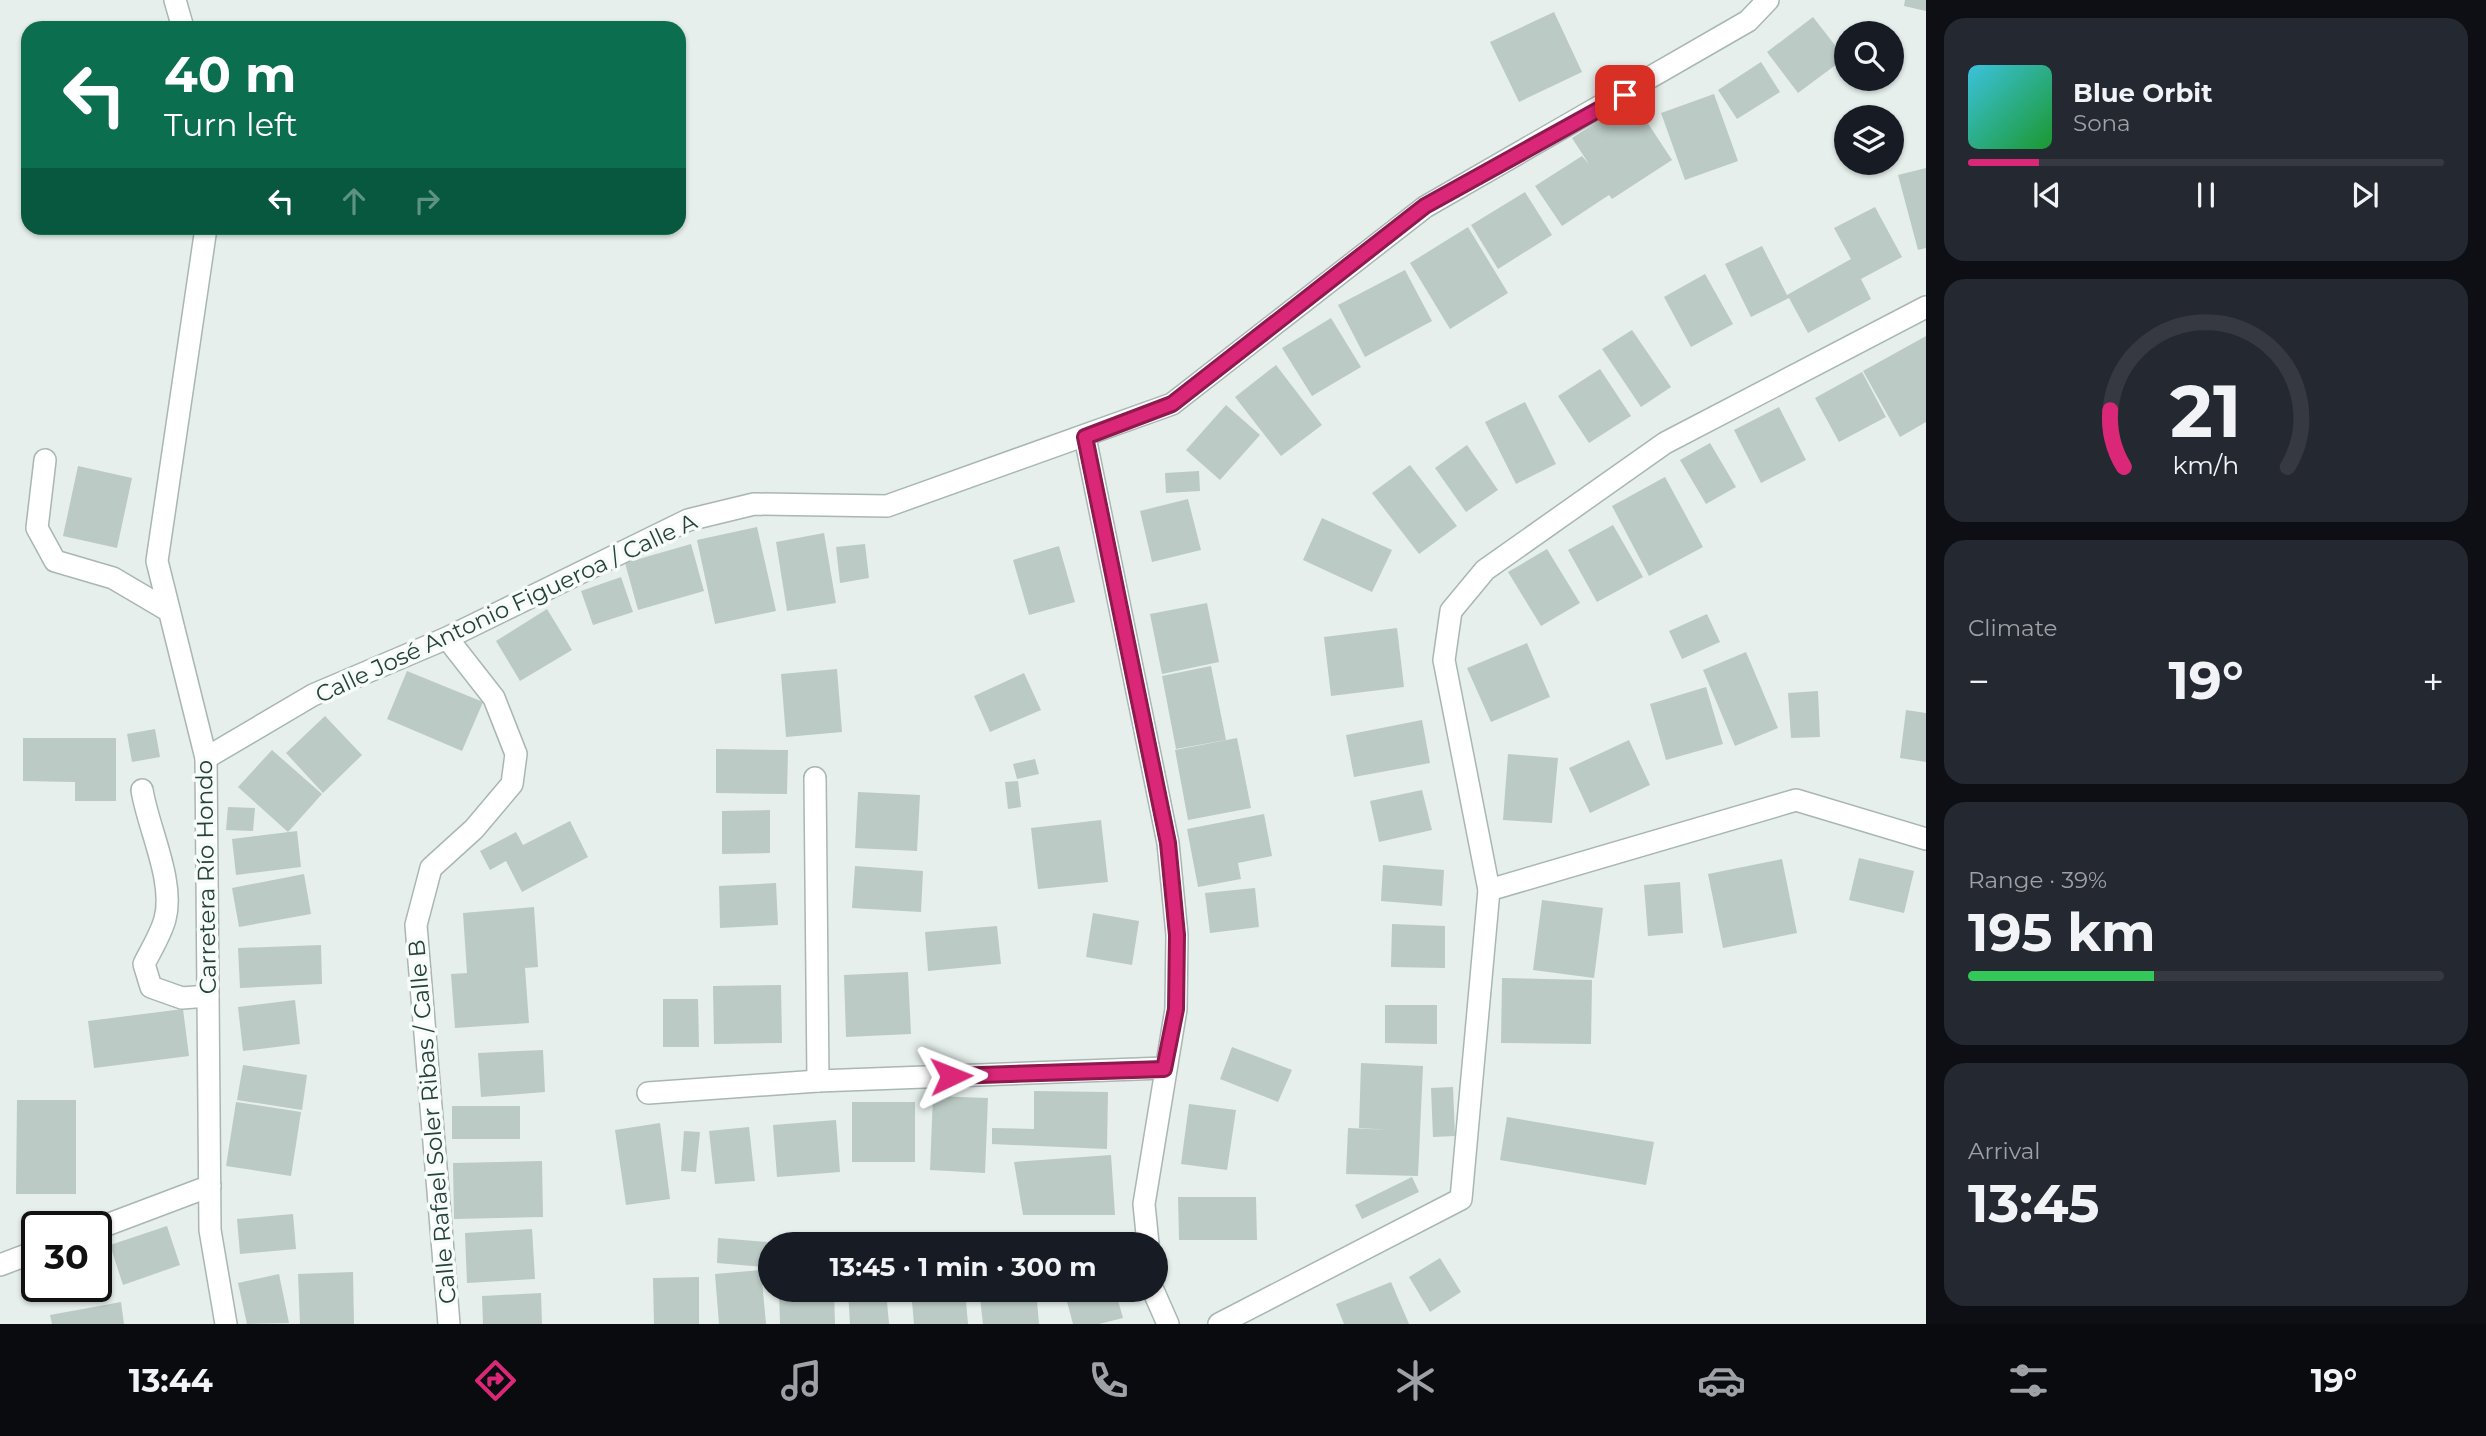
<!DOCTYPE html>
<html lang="en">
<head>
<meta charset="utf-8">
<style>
	:root { --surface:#171b24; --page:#242831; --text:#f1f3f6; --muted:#9ea1a6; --line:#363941; --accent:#db2777 }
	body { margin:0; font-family:Montserrat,sans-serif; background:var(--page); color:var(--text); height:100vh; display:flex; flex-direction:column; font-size:26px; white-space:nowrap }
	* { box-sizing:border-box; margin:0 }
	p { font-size:23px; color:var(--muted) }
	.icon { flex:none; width:38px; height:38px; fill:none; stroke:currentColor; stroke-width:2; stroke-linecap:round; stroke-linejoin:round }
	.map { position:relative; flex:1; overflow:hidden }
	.details { display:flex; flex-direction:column; gap:18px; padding:18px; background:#0d0f14; width:560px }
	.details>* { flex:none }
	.top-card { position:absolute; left:21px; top:21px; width:665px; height:214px; border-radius:21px; box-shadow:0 2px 5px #0004; background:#0b6e4f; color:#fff; overflow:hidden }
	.controls { position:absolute; left:1834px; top:21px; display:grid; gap:14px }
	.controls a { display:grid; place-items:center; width:70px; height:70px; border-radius:50%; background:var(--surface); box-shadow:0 2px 5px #0004; font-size:35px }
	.speed { position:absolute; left:21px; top:1211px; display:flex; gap:14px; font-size:35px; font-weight:700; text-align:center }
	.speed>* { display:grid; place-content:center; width:91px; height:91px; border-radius:50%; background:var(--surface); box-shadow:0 2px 5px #0004; line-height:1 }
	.speed .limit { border:4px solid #111; border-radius:10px; background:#fff; color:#111 }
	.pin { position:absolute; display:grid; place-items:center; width:60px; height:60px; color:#fff; margin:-30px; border-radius:14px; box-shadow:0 4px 10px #0006 }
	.me { position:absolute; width:77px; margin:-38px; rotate:88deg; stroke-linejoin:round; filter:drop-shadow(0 0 5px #0008) }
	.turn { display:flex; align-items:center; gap:24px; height:147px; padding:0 28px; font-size:32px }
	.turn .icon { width:91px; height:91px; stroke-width:2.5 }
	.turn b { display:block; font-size:49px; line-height:60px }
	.lanes { display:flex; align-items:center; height:66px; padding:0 28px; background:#0003; justify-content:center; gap:35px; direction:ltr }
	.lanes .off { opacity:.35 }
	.big { font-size:52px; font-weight:700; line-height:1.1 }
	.details .card { flex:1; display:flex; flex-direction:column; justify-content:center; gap:10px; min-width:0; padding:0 24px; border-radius:21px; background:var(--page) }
	.details .dial { align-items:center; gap:0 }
	.dial svg { height:182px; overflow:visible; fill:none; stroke:var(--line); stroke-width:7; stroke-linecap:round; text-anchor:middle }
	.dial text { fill:var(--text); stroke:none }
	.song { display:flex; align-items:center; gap:21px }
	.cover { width:84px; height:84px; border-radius:10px; background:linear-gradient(135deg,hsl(190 70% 55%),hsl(130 70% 35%)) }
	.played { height:7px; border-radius:4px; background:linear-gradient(90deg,var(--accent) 15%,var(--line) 15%) }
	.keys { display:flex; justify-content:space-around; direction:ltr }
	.heat { display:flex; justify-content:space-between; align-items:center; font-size:38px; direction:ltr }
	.charge { height:10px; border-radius:5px; background:linear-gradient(90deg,#34c759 39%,var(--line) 0) }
	.trip { position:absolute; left:758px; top:1232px; width:410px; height:70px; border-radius:35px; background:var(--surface); box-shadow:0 2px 5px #0004; font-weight:700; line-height:70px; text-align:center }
	.dock { display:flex; height:112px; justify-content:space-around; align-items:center; background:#090b0e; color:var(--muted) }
	.dock .icon { width:49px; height:49px }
	.dock .on { color:var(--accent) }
	.dock b { font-size:32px; color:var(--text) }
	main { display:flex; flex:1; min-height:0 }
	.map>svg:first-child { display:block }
	.building { fill:#bbcac4 }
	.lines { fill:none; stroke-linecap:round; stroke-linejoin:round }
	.minor-casing { stroke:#a8b7b2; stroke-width:24 }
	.minor { stroke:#fff; stroke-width:21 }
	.route-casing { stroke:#8e194d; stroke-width:18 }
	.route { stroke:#db2777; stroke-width:12 }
	.labels { text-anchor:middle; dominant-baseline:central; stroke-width:7; stroke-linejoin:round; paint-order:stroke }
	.street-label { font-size:23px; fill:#24413a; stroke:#f7fbf9 }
</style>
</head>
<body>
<main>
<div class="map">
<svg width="1926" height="1324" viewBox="0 0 1926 1324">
	<rect width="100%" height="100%" fill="#e6efeb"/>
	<g class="building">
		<polygon points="1905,0 1926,0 1926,11 1904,6"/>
		<polygon points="1554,12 1582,72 1519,102 1490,42"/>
		<polygon points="1813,17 1845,58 1798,93 1767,52"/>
		<polygon points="1761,62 1780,92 1737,119 1718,90"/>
		<polygon points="1714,94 1738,161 1685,180 1661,113"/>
		<polygon points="1632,99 1672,160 1612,199 1609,195 1562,226 1535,186 1582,156 1589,164 1572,138"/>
		<polygon points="1926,168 1926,248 1918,250 1898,175"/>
		<polygon points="1525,192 1552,235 1498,269 1471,225"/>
		<polygon points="1875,207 1902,257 1861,279 1871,299 1808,333 1789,298 1751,317 1725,264 1762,246 1787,295 1851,259 1834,228"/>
		<polygon points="1468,227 1508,293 1450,329 1410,263"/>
		<polygon points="1405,270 1432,321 1365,357 1338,305"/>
		<polygon points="1705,274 1733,324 1691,347 1664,297"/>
		<polygon points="1331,318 1361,367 1312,396 1282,348"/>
		<polygon points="1632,330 1671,387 1641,407 1602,349"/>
		<polygon points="1926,336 1926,422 1900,437 1863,371"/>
		<polygon points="1276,365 1322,425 1281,456 1235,397"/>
		<polygon points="1600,369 1631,416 1589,443 1558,396"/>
		<polygon points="1862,372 1886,417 1839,442 1815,398"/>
		<polygon points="1525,402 1556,464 1516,484 1485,422"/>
		<polygon points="1226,405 1260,435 1220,480 1186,450"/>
		<polygon points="1779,407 1806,460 1761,483 1734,430"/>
		<polygon points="1710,443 1736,487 1706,504 1680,460"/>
		<polygon points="1467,445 1498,490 1466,512 1435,468"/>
		<polygon points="1410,465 1457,526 1419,554 1372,493"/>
		<polygon points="78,466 132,478 117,548 63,536"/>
		<polygon points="1199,471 1200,491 1166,493 1165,473"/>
		<polygon points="1665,477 1703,547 1649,576 1612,506"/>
		<polygon points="1188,499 1201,550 1152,562 1140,511"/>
		<polygon points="1322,518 1392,550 1372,592 1303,560"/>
		<polygon points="1613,525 1643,577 1597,602 1568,550"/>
		<polygon points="757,527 776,611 715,624 697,540"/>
		<polygon points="824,533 836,603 787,611 776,542"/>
		<polygon points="691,544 704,591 638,610 625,563"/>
		<polygon points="865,544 869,578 840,583 836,547"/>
		<polygon points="1059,546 1075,602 1029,615 1013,560"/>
		<polygon points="1547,549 1580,603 1541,626 1508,572"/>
		<polygon points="621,577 633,612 593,625 581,591"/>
		<polygon points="1207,603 1219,662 1162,674 1150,614"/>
		<polygon points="547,609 572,650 520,681 496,641"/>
		<polygon points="1707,614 1720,642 1682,659 1669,631"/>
		<polygon points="1397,628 1404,687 1331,696 1324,637"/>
		<polygon points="1527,643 1550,697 1491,722 1467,668"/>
		<polygon points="1746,652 1778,728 1735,746 1703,670"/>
		<polygon points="1211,666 1226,740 1176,749 1162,676"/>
		<polygon points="837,669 842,732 786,737 781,674"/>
		<polygon points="407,671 483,702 462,751 387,719"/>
		<polygon points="1024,673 1041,710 990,732 974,696"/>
		<polygon points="1706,687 1723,744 1666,760 1650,704"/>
		<polygon points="1818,691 1820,737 1791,738 1788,693"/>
		<polygon points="1906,710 1926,713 1926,762 1900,758"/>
		<polygon points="325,716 362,755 323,793 286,753"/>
		<polygon points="1422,720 1430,763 1354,777 1346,735"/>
		<polygon points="155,729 160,757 132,762 127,734"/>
		<polygon points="23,738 116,738 116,801 75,801 75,782 23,781"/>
		<polygon points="1237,738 1251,808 1188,820 1175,750"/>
		<polygon points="1629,740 1650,785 1590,813 1569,768"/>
		<polygon points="716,749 788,750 787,794 716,793"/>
		<polygon points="272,750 322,794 288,832 238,787"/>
		<polygon points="1508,754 1558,758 1552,823 1503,820"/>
		<polygon points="1035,759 1039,774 1017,779 1013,764"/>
		<polygon points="1018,781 1021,807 1008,809 1005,782"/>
		<polygon points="1422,790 1432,830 1379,842 1370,801"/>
		<polygon points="858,792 920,795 917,851 855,848"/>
		<polygon points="228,807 255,808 253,831 226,830"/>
		<polygon points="770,810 770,853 722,854 722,811"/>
		<polygon points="1264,814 1272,856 1238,863 1241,879 1198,887 1187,829"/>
		<polygon points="1101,820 1108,882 1038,889 1031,828"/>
		<polygon points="570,821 588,857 522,892 506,861 490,870 480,851 516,832 523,845"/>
		<polygon points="297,831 301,867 236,875 232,839"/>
		<polygon points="1859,858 1914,871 1904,913 1849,900"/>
		<polygon points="1782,859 1797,933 1723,948 1708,874"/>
		<polygon points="1383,865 1444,870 1442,906 1381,901"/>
		<polygon points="855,866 923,871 921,912 852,908"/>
		<polygon points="304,874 311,914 239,927 232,888"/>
		<polygon points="1680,882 1683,933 1648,936 1644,885"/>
		<polygon points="776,883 778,925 720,928 719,886"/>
		<polygon points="1255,888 1259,927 1210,933 1205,893"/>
		<polygon points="1542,900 1603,908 1594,978 1533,970"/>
		<polygon points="534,907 538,967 525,968 529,1023 455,1028 451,974 467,973 463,913"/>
		<polygon points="1093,913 1139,921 1132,965 1086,957"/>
		<polygon points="1392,924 1445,926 1445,968 1391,967"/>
		<polygon points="997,926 1001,964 928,971 925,932"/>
		<polygon points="321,945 322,984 240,988 238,948"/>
		<polygon points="908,972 911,1034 846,1037 844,975"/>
		<polygon points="1502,978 1592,980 1591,1044 1501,1043"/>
		<polygon points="781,985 782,1043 714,1044 713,986"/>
		<polygon points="663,999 698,999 699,1047 663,1047"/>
		<polygon points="295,1000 300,1044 243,1051 238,1007"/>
		<polygon points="1385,1005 1437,1005 1437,1044 1385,1043"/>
		<polygon points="183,1009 189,1056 94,1068 88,1021"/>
		<polygon points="1232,1047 1292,1070 1278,1102 1220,1079"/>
		<polygon points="543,1050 545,1092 481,1097 478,1053"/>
		<polygon points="1361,1063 1423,1066 1418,1176 1346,1174 1348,1128 1390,1130 1359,1128"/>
		<polygon points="243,1065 307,1075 302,1110 237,1100"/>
		<polygon points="1453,1087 1455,1136 1433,1137 1431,1088"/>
		<polygon points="1034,1091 1108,1092 1107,1149 992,1144 992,1128 1034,1129"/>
		<polygon points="933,1096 988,1098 985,1173 930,1170"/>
		<polygon points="17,1100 76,1100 76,1194 16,1194"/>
		<polygon points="236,1102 301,1112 291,1176 226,1166"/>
		<rect x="852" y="1102" width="63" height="60"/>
		<polygon points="1189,1104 1236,1110 1227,1170 1181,1164"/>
		<rect x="452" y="1106" width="68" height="33"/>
		<polygon points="1507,1117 1654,1142 1646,1185 1500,1160"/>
		<polygon points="836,1120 840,1172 777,1177 773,1125"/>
		<polygon points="660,1123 670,1199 626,1205 615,1130"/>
		<polygon points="749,1127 755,1181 715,1184 709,1131"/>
		<polygon points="684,1131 700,1132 696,1172 681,1171"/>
		<polygon points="1111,1155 1115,1215 1023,1215 1014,1162"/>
		<polygon points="542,1161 543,1217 454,1219 453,1163"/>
		<polygon points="1412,1177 1419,1192 1362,1219 1355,1205"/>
		<polygon points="1178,1197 1256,1197 1257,1240 1179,1240"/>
		<polygon points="293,1214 296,1249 240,1254 237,1219"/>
		<polygon points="167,1226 180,1265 123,1285 110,1245"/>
		<polygon points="532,1229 535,1279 467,1283 465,1233"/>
		<rect x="775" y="1237" width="49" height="7"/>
		<polygon points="718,1238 767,1242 765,1267 717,1263"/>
		<polygon points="1440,1258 1461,1292 1430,1312 1409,1277"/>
		<polygon points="761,1270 766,1324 719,1324 715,1274"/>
		<polygon points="353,1272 354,1324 300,1324 298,1274"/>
		<polygon points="279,1274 289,1323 247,1324 238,1283"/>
		<polygon points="699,1277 699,1324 654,1324 653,1278"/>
		<polygon points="1391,1282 1409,1324 1344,1324 1336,1304"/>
		<polygon points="779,1290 834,1290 835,1324 780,1324"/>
		<polygon points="848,1290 886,1290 889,1324 850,1324"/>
		<polygon points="911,1290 965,1290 968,1324 914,1324"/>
		<polygon points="979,1290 1036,1290 1039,1324 983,1324"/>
		<polygon points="1064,1290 1115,1290 1123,1318 1099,1324 1073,1324"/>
		<polygon points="541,1293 542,1324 483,1324 482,1296"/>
		<polygon points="121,1302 124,1324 52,1324 50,1315"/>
	</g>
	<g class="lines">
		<g class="minor-casing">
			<g id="minor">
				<polyline points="175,0 183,28"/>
				<polyline points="206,228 157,561 206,758 210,1230 226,1324"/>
				<polyline points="1085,437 1168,843 1177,935 1176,1009 1144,1204 1148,1244"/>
				<polyline points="45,460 37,528 55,561 113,578 169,611"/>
				<polyline points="447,638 494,698 516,754 512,784 474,829 431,868 416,925 449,1324"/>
				<polyline points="206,758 313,695 447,638 688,520 754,504 887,506 1172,404 1425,207 1748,21 1768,0"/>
				<polyline points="815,778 818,1081"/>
				<path d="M 142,790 C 148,828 175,881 165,919 C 161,934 151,950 144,964 L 151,987 L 182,998 L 208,996"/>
				<polyline points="1489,890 1796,800 1926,839"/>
				<polyline points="648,1093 818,1081 1164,1068"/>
				<polyline points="96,1229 210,1186"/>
				<polyline points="0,1265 37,1251"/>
				<polyline points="1153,1290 1168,1324"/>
				<polyline points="1219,1324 1461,1199 1489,890 1444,660 1451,611 1485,570 1665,443 1926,307"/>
			</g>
		</g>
		<use href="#minor" class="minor"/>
	</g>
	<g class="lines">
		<g class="route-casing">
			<polyline id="route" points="951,1076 1164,1069 1176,1009 1177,935 1168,843 1085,437 1172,404 1425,206 1625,95"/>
		</g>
		<use href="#route" class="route"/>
	</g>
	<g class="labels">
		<g class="street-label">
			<text transform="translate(506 608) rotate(-25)">Calle José Antonio Figueroa / Calle A</text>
			<text transform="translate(206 877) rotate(-91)">Carretera Río Hondo</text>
			<text transform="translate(432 1122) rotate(-95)">Calle Rafael Soler Ribas / Calle B</text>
		</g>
	</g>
</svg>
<div class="controls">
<a><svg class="icon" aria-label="search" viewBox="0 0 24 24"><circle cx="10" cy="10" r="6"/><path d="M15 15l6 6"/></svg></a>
<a><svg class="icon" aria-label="layers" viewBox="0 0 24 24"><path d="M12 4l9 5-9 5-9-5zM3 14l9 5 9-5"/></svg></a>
</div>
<div class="speed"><div class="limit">30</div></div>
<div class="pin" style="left:1625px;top:95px;background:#d93025"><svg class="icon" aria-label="arrive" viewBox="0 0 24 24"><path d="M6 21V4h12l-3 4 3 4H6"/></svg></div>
<svg class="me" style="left:951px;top:1076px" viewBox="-20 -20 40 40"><path d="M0-17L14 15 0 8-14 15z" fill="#db2777" stroke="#fff" stroke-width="4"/></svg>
<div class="trip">13:45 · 1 min · 300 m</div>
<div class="top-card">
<div class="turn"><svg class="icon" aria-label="left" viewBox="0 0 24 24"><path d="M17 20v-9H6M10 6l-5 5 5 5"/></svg><div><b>40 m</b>Turn left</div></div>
<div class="lanes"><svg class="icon" aria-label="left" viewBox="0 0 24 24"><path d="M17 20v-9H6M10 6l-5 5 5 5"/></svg><svg class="icon off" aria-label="ahead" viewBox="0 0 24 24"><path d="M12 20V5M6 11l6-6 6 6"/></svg><svg class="icon off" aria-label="right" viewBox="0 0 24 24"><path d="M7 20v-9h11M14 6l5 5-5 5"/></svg></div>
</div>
</div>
<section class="details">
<div class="card">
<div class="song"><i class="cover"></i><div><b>Blue Orbit</b><p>Sona</p></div></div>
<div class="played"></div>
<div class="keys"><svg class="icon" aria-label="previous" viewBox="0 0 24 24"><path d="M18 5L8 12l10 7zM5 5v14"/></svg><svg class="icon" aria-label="pause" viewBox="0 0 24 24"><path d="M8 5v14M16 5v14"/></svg><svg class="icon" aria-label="next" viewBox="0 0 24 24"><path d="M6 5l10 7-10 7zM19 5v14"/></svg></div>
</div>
<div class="card dial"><svg viewBox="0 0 100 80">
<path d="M14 69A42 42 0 1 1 86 69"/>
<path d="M14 69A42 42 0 0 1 8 44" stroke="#db2777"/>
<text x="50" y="56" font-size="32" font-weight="700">21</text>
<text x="50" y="72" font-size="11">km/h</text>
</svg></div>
<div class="card"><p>Climate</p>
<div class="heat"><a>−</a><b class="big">19°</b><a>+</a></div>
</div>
<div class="card"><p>Range · 39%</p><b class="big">195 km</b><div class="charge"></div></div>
<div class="card"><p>Arrival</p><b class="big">13:45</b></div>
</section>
</main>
<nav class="dock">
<b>13:44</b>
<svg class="icon on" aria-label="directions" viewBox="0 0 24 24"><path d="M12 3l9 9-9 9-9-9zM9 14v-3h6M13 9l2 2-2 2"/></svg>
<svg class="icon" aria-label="music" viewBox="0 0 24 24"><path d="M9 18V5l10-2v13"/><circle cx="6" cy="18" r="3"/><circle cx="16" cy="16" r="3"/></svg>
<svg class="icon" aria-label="phone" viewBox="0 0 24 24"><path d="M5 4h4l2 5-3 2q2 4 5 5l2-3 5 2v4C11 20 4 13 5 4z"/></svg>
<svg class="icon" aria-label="climate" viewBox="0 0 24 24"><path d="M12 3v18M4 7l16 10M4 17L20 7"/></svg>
<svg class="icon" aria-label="car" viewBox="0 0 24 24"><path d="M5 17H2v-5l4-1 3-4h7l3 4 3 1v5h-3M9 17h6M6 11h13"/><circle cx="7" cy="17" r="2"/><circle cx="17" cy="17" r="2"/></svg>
<svg class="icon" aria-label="filters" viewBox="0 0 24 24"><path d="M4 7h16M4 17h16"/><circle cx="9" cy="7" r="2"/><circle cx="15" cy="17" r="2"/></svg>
<b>19°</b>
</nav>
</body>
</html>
